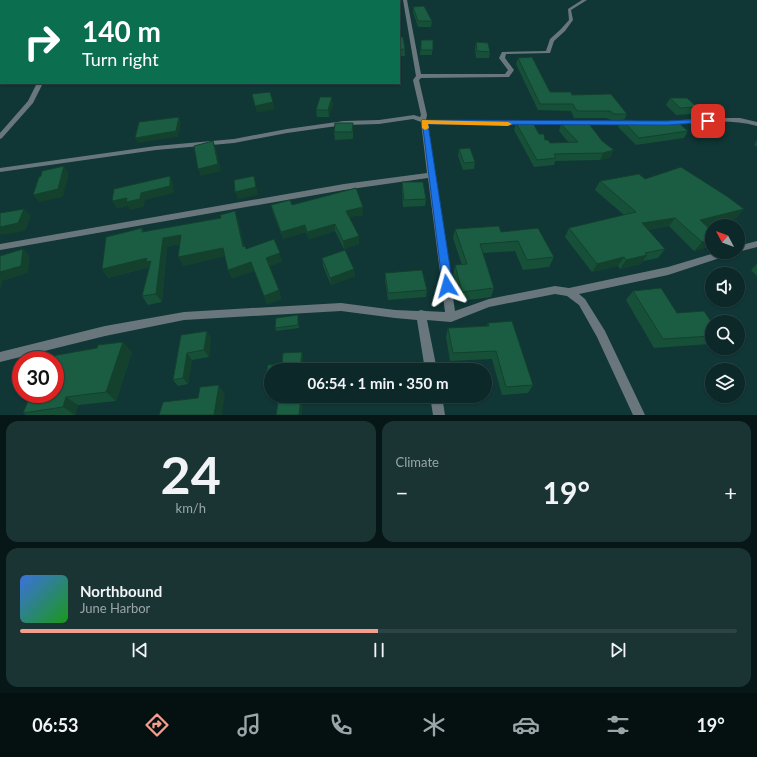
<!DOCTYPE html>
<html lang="en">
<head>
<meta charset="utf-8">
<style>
	:root { --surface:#0c2828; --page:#1a3434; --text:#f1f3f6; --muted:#9aa6a8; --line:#2c4445; --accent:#f49d8d }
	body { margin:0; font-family:Lato,sans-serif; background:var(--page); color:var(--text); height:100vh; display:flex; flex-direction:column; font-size:15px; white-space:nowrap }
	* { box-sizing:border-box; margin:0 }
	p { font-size:13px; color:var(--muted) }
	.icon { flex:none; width:22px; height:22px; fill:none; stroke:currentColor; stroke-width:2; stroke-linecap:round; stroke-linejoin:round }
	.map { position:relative; height:415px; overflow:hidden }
	.side { display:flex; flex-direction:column; gap:6px; padding:6px; background:#071616; flex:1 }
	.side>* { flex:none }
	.top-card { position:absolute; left:0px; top:0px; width:400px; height:84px; box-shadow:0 1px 3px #0004,0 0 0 1px var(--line); background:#0b6e4f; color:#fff; overflow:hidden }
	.needle { width:26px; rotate:311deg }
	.tools { position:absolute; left:705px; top:219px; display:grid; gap:8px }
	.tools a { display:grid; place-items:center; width:40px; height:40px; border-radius:50%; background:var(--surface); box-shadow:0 1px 3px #0004,0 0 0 1px var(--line); font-size:20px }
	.speed { position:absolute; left:12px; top:351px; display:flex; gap:8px; font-size:20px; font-weight:700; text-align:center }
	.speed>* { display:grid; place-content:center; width:52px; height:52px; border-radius:50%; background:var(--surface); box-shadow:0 1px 3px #0004,0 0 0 1px var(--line); line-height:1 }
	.speed .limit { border:6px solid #d22; background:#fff; color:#111 }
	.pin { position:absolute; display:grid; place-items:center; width:34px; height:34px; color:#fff; margin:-17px; border-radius:8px; box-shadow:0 2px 6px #0006 }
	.me { position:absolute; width:44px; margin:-22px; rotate:352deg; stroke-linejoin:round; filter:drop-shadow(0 0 3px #0008) }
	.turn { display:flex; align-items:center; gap:14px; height:84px; padding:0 16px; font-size:18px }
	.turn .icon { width:52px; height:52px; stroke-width:2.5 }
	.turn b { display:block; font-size:28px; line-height:34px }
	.big { font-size:30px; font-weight:700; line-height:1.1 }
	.side .widget { flex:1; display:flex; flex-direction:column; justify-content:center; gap:6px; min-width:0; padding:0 14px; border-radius:12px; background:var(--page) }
	.side .dial { align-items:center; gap:0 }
	.dial b { font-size:52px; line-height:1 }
	.song { display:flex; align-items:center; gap:12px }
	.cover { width:48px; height:48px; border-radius:6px; background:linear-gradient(135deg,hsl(220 70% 55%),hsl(120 70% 35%)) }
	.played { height:4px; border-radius:2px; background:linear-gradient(90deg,var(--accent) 50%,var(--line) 50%) }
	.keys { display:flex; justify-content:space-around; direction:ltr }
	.heat { display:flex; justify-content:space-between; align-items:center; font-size:22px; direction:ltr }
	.side .tiles { flex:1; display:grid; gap:6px; grid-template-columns:1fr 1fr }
	.widget:last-child { grid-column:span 2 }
	.trip { position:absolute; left:264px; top:363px; width:228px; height:40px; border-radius:20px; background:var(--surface); box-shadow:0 1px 3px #0004,0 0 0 1px var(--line); font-weight:700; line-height:40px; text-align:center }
	.tabs { display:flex; height:64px; justify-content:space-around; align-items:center; background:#051010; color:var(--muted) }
	.tabs .icon { width:28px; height:28px }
	.tabs .current { color:var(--accent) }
	.tabs b { font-size:18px; color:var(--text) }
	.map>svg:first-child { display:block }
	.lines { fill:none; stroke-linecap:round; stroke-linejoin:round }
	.minor { fill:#69777d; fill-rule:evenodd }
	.wall { fill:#175039 }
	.shaded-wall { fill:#13412e }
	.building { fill:#1b5d42; stroke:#13412e }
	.route { fill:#1a73e8; stroke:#114b97 }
	.slow { fill:#f59e0b }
</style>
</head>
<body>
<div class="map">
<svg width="757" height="415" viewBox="0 0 757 415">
	<rect width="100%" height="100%" fill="#103636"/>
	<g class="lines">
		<g class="minor">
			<polygon points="403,0 407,0 421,74 505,74 508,70 499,58 502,52 546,51 550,39 561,29 569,20 568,9 582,0 587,0 571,10 573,20 565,31 554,41 550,53 506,54 505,58 514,70 509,77 421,78 419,80 427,115 426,120 632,121 635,123 632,125 427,124 455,311 489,299 555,286 569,288 668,267 718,252 733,252 732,254 668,275 579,294 585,299 605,331 645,415 633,415 597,337 579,305 567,296 555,294 489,307 451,322 427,320 437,370 425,370 417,320 395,318 341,311 184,320 105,336 0,362 0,352 105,326 184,312 341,303 395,310 418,311 421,310 425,311 445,312 428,178 344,190 0,250 0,244 344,184 427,173 421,122 413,119 379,124 344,125 287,133 234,143 156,150 0,172 0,168 156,146 234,139 287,129 344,121 379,120 414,115 420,117 421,115 413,80 416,76"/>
			<rect x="0" y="2" width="1" height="2"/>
			<rect x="0" y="29" width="1" height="2"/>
			<polygon points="37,83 43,83 33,103 2,138 0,139 0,133 28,101"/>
			<path d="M 714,118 L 740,118 L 757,122 L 757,126 C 728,118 697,123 667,125 L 664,123 L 667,121 Z"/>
			<polygon points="757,241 757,247 738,252 737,252 738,252 738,246"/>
			<polygon points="430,396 442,396 445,415 433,415"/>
		</g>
	</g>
	<g class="wall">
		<polygon points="0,0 68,0 0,1"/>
		<polygon points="413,7 432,21 431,27 418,27 413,12"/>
		<polygon points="399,37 405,49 405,56 399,56"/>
		<polygon points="421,40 433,40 432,55 420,55"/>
		<polygon points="476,42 490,52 489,58 476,58 475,49"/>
		<polygon points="518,58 550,92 572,95 627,114 624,120 611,120 606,118 574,118 571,111 538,110 516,64"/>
		<polygon points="670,98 697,107 693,114 676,115 666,105"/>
		<polygon points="333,104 329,117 317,117 316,110"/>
		<polygon points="622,120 635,123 688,131 684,138 636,145 618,127"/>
		<polygon points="353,123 353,139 335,140 334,132"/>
		<polygon points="516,123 539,134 545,140 550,143 569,143 559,131 561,124 611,157 600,160 555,161 554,165 534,167 514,130"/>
		<polygon points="757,140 757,147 754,145"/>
		<polygon points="459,149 475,162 474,169 463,170 458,156"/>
		<polygon points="645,179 744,209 736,218 706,226 712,231 712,246 711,246 694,251 669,226 648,230 665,249 658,258 643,261 641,264 620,269 618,266 592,272 565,237 569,228 624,215 595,190 600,181"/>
		<polygon points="402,182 426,199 425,206 403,207 402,190"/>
		<polygon points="271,205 292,205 363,215 349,217 359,244 344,249 335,231 309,239 306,232 283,239 273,213"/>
		<polygon points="235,211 238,220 244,247 246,249 282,262 269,266 279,290 281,299 267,304 254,271 232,278 228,270 225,256 183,266 180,244 167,247 162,302 148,305 142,296 150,267 108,278 102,269 142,228 144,232 221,218"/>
		<polygon points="455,229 501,232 554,257 549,267 523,270 515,251 483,253 494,288 491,297 460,301 453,275 455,265 462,265 453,238"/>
		<polygon points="322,258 354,269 355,276 331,285 323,266"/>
		<polygon points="757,264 757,276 751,270"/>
		<polygon points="385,273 427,290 426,297 388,300 385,281"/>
		<polygon points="633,291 677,313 712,323 712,343 710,344 654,348 626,300"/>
		<polygon points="298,315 298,319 299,328 276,331 275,328"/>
		<polygon points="488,323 533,385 528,393 502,395 492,359 450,361 446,337 448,328 487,326"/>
		<polygon points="181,335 211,338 209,357 192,360 188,384 178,386 173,380"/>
		<polygon points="132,352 116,401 78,405 75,415 26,415 23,413"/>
		<polygon points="302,352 303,358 302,370 271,370 271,390 267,390 264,384 268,365 282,364 283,353"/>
	</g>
	<g class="shaded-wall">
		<polygon points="332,97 333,104 329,117 328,110"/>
		<polygon points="273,102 275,109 257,113 255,106"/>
		<polygon points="179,117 181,123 178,137 138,143 135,138"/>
		<polygon points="213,141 216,148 221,171 201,176 198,169"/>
		<polygon points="614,150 611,157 600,160 603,153"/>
		<polygon points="64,166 69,173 63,197 39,202 33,195"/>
		<polygon points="170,176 173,183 174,193 145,200 144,207 130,210 128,206 117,209 112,201 141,193"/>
		<polygon points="254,176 258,195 238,199 235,192"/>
		<polygon points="363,207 363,215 346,218 346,211"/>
		<polygon points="24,209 31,216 25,231 1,235 0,234 0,227"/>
		<polygon points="744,209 736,218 693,229 700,220"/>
		<polygon points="235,211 238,220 246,256 243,247"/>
		<polygon points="675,218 669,226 636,232 642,223"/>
		<polygon points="335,224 335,231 309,239 307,232"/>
		<polygon points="305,225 306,232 283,239 281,232"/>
		<polygon points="181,235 186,243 167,247 162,302 156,294 163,238"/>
		<polygon points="359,236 359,244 344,249 343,241"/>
		<polygon points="712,239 712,246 711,246 694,251 702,242"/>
		<polygon points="223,248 226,256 183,266 178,257"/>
		<polygon points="23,249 30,256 28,273 2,281 0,293 0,272"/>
		<polygon points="280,253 282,262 268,267 266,258"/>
		<polygon points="647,255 641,264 620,269 626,260"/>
		<polygon points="624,257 618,266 592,272 597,264"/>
		<polygon points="147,258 151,261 149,267 108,278 102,269"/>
		<polygon points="251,262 254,271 232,278 228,270"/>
		<polygon points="354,269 355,276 331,285 330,278"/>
		<polygon points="279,290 281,299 267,304 264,296"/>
		<polygon points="207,331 211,338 209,357 204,350"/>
		<polygon points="123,342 132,352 116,401 106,392"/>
		<polygon points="302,352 303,358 302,370 300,370"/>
		<polygon points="187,353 192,360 188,384 183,378"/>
		<polygon points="219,385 225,394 222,415 214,415"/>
		<polygon points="301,396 303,396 302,415 299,415"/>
		<polygon points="66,397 78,405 75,415 63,407"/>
	</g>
	<g class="building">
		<polygon points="424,6 432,21 418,21 413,7"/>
		<polygon points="399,37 403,37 405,49 399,50"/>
		<rect x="421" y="40" width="12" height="10"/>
		<polygon points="476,42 488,43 490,52 477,51"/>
		<polygon points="532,57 550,92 571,92 572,95 611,94 627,114 614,114 610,111 577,111 573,104 540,104 518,58"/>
		<polygon points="270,92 273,102 255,106 252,94"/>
		<polygon points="320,97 332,97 328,110 316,110"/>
		<polygon points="670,98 687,98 697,107 680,108"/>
		<polygon points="179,117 176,131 135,138 139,122"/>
		<polygon points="622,120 633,120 635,123 675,120 688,131 639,138"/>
		<polygon points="587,121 602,141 614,150 603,153 554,154 556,158 537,160 516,123 533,123 539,134 544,134 545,140 548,140 550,143 578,142 561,124"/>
		<polygon points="335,123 353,123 352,132 334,132"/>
		<polygon points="213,141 218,164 198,169 194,146"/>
		<polygon points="470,148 475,162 464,163 459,149"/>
		<polygon points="64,166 58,189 33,195 39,177 41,176 42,171"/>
		<polygon points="681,167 728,197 744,209 700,220 712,231 712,239 702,242 675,218 642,223 665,249 645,253 647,255 626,260 624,257 597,264 569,228 636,212 600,181 639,174 645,179"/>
		<polygon points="170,176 170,186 141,193 140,199 126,202 127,198 112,201 114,189"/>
		<polygon points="254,176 256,187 235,192 234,180"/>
		<polygon points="402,182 423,182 426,199 404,200"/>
		<polygon points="356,188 363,207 346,211 359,236 343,241 335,224 307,232 305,225 281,232 271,205 290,200 292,205"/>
		<polygon points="24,209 18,223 0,227 0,213"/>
		<polygon points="235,211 243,247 245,246 246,249 274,239 280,253 266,258 279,290 264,296 251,262 228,270 223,248 178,257 181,235 163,238 156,294 142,296 151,261 146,262 147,258 102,269 106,237 142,228 142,232 221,218 220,215"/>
		<polygon points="499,226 501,232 538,228 554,257 527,260 518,241 480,244 494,288 462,292 455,265 467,264 455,229"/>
		<polygon points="23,249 21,266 0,272 0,256"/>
		<polygon points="345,250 354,269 330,278 322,258"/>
		<polygon points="422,270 427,290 388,293 385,273"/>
		<polygon points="661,288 677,313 704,311 712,323 712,336 663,339 633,291"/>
		<polygon points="298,315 298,325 275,328 276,318"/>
		<polygon points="512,321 533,385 506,387 496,351 453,353 448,328 489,326 488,323"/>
		<polygon points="207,331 204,350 187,353 183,378 173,380 181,335"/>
		<polygon points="123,342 106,392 66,397 63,407 23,413 31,394 55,394 55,360 45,360 46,357 97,348 98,345"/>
		<polygon points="302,352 300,370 271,370 271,384 264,384 268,365 282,364 283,353"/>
		<polygon points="219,385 214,415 159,415 163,402 198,398 200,387"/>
		<polygon points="279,396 301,396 299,415 276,415"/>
	</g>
	<polygon class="route" points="708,119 711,119 711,122 667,125 428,124 453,286 451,289 443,289 422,120 667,121"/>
	<polygon class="slow" points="422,120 508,122 512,124 508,126 428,124 429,128 425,130 422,128"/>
</svg>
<div class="tools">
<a><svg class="needle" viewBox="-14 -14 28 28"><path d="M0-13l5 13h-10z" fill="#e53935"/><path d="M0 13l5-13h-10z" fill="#9aa6a8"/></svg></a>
<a><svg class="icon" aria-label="sound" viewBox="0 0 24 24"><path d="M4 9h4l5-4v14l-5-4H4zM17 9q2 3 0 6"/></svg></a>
<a><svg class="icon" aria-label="search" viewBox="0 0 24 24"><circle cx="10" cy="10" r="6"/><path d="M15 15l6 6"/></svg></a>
<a><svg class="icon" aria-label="layers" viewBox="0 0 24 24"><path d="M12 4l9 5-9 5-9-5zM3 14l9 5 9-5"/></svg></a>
</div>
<div class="speed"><div class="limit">30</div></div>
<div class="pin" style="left:708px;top:121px;background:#d93025"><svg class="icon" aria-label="arrive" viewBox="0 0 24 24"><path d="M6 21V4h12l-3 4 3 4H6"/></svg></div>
<svg class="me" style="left:447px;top:286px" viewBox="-20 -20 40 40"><path d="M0-17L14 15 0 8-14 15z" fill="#1a73e8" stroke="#fff" stroke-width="4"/></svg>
<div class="trip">06:54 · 1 min · 350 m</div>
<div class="top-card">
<div class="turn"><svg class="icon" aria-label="right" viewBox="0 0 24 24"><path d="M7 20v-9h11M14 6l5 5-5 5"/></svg><div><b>140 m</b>Turn right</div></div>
</div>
</div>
<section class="side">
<div class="tiles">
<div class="widget dial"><b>24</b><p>km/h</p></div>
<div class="widget"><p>Climate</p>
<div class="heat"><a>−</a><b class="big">19°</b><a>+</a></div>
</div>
<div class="widget">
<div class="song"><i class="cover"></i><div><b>Northbound</b><p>June Harbor</p></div></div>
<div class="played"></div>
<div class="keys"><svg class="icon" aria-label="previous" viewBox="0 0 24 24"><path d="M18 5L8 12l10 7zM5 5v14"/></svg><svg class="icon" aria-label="pause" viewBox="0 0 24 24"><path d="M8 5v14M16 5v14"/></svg><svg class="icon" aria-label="next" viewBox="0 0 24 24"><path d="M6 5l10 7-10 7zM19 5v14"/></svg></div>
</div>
</div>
</section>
<nav class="tabs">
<b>06:53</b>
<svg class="icon current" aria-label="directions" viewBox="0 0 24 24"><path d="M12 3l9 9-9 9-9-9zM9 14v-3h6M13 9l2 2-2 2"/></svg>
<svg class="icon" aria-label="music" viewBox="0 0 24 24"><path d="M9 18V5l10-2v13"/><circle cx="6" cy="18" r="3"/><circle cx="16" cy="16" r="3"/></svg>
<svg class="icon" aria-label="phone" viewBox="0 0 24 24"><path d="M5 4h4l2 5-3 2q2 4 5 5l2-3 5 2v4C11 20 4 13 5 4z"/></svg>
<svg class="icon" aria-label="climate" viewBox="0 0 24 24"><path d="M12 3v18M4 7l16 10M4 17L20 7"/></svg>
<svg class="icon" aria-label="car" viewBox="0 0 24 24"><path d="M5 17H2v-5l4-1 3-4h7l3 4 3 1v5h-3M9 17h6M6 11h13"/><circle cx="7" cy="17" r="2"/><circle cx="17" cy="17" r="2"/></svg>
<svg class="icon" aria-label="filters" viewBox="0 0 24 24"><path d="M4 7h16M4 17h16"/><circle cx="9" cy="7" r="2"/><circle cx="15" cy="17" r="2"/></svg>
<b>19°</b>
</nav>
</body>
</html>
